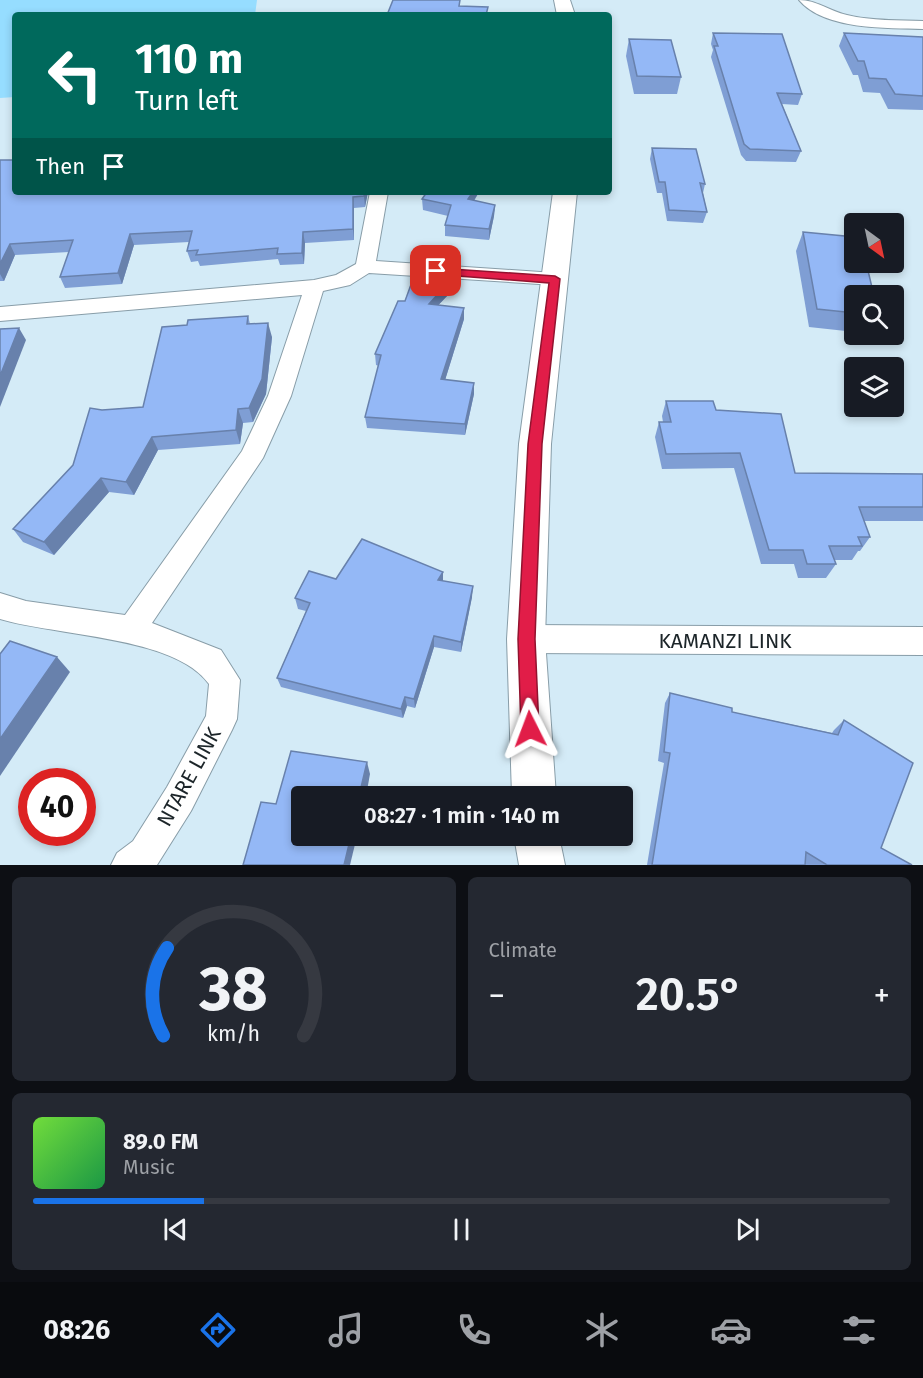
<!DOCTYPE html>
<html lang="en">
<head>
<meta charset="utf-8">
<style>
	:root { --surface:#171b24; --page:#242831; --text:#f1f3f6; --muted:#9ea1a6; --line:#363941; --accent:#1a73e8 }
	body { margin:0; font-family:"Fira Sans",sans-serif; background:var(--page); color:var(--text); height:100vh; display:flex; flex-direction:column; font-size:22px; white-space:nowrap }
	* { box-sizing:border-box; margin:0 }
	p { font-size:20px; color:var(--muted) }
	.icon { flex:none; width:33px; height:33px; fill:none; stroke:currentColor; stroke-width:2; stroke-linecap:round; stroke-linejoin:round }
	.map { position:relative; height:865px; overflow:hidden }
	.drawer { display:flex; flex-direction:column; gap:12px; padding:12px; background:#0d0f14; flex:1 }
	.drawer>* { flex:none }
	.top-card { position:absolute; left:12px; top:12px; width:600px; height:183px; border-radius:6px; box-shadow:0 3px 9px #0003; background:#00695c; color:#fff; overflow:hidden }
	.needle { width:39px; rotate:147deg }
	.buttons { position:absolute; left:844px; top:213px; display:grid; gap:12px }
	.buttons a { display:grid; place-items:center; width:60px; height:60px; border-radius:6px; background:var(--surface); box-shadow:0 3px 9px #0003; font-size:30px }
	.speed { position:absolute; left:18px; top:768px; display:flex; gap:12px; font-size:30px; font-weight:700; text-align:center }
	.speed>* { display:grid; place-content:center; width:78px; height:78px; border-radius:50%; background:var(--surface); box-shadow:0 3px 9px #0003; line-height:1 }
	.speed .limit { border:9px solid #d22; background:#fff; color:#111 }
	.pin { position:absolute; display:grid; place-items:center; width:51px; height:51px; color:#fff; margin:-26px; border-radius:12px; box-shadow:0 3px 9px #0006 }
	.me { position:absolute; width:66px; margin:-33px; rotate:357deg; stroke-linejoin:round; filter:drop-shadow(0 0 4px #0008) }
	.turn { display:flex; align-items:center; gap:21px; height:126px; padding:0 24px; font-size:27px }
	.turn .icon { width:78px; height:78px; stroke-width:2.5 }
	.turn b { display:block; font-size:42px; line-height:51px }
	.then { display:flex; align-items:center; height:57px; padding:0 24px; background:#0003; gap:12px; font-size:22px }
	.big { font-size:45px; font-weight:600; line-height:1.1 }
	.drawer .tile { flex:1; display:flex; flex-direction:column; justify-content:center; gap:9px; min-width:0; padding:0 21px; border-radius:9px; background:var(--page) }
	.drawer .dial { align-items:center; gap:0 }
	.dial svg { height:156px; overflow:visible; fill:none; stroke:var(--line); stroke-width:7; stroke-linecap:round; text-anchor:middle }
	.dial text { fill:var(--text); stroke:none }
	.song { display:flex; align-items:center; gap:18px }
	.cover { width:72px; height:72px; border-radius:9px; background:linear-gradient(135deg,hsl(100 70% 55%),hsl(140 70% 35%)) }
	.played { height:6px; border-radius:3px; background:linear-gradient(90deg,var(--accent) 20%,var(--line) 20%) }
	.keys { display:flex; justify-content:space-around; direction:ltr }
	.heat { display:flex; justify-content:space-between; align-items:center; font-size:33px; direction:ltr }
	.drawer .tiles { flex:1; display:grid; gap:12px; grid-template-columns:1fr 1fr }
	.tile:last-child { grid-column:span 2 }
	.trip { position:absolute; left:291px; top:786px; width:342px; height:60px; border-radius:6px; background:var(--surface); box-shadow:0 3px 9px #0003; font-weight:600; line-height:60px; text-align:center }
	.tab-bar { display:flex; height:96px; justify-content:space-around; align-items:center; background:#090b0e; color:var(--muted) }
	.tab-bar .icon { width:42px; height:42px }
	.tab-bar .active { color:var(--accent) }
	.tab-bar b { font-size:27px; color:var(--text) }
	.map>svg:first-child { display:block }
	.green { fill:#96ddff }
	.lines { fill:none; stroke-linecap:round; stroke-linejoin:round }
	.minor-casing { stroke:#889da8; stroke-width:2 }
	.tertiary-casing { stroke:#889da8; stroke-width:2 }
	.minor { fill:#fff; fill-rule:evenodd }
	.tertiary { fill:#fff; fill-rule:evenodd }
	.wall { fill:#7f9ed4 }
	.shaded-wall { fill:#6881ac }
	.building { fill:#94b8f6; stroke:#6881ac; stroke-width:1.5 }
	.route { fill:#e11d48; stroke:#92132f; stroke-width:1.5 }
	.labels { text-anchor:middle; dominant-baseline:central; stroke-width:6; stroke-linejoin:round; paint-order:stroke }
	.near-street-label { font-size:21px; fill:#1c2529; stroke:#fff }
</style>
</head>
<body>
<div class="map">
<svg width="923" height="865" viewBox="0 0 923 865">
	<rect width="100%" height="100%" fill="#d4ebf7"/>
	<polygon class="green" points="0,0 257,0 255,15 15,15 15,97 0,98"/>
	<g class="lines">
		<g class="minor-casing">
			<g id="minor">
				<path d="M 799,0 C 817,0 829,11 847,15 C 872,21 898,20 923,21 L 923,29 C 887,28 824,30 799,0 Z"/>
				<path d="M 370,192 L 388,192 L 376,261 L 555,273 L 562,274 L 565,279 L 562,284 L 555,285 L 369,273 L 350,285 L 323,291 L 291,396 L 263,458 L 152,623 L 221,650 L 240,680 L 237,719 L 232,730 L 191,811 L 157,865 L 111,865 L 117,853 L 133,841 L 167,787 L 206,716 L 209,684 C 175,636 56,636 0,619 L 0,593 L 26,601 L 125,615 L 242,451 L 268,396 L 302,295 L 0,321 L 0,307 L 314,280 L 336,275 L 356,264 Z"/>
				<polygon points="526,625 923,627 923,655 526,653 516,649 511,639 516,629"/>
			</g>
		</g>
		<g class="tertiary-casing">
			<g id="tertiary">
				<polygon points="554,0 570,0 575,15 557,15"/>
				<polygon points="553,192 577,192 551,444 545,639 556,796 512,796 507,639 519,444"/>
				<polygon points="514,836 559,836 565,865 519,865"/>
			</g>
		</g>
		<use href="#minor" class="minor"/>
		<use href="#tertiary" class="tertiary"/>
	</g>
	<g class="wall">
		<polygon points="713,33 802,94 798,105 782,104 801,151 796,162 746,161 741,155 711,57 713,50 711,44"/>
		<polygon points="844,33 923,37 923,110 888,109 880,93 863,92 858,75 853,75 839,46"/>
		<polygon points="629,39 681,77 677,94 634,94 626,56"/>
		<polygon points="652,148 705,184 703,193 707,212 703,223 667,221 662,193 657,193 650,159"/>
		<polygon points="0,160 15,192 368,192 365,207 354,208 354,240 305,243 304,264 280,265 278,259 200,266 198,261 191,262 187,251 189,242 134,245 122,284 65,288 60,277 69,252 15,255 4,281 0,281"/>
		<polygon points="427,192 479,192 474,201 495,205 494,216 489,240 445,236 445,225 448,216 423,210 422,199"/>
		<polygon points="803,232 855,296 855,332 809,327 796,251"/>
		<polygon points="448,295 438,305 464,319 445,380 474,394 465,435 367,428 365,417 379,366 376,365 375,354 405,301"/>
		<polygon points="248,316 250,324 272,337 266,394 253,422 243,423 240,444 158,450 134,495 109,492 54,555 23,542 13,529 73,465 102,410 143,407 187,325"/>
		<polygon points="666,401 716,410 795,473 923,474 923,521 864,521 870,537 860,551 858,551 852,560 834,560 836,564 826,578 798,578 794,564 761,564 734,468 662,469 655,437 659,422 663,422 662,416"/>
		<polygon points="336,579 443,581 472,597 461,652 434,647 415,708 407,706 403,718 281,687 277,678 306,611 298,609 295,598"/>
		<polygon points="670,693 732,712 832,733 834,730 844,720 881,848 912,865 647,865 664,763 658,761 665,703"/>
	</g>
	<g class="shaded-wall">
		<polygon points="365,192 368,192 365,207 364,196"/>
		<polygon points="473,192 479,192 468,210 468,199"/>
		<polygon points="353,197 354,208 354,240 353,229"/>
		<polygon points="495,205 494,216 489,240 489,229"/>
		<polygon points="303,232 305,243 304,264 302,253"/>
		<polygon points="130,234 134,245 122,284 118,273"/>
		<polygon points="10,244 15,255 4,281 0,274 0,264"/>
		<polygon points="448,283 448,295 429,315 429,304"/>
		<polygon points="464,308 464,319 442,390 441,379"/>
		<polygon points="268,323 272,337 266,394 253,422 249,408"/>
		<polygon points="19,328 26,340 0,407 0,376"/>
		<polygon points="474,383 474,394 465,435 465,424"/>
		<polygon points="238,409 243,423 240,444 236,430"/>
		<polygon points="152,437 158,450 134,495 126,482"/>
		<polygon points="101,478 109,492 54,555 44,542"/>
		<polygon points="443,572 443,583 438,580"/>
		<polygon points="473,586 472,597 461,652 461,642"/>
		<polygon points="434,636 434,647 415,708 414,699"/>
		<polygon points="57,657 70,672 0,776 0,739"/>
		<polygon points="405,697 407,706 403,718 401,709"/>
		<polygon points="367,762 370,774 366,796 359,796"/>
		<polygon points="351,836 357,836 350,865 344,865"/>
	</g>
	<g class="building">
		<polygon points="393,0 460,0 459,6 488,7 486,15 387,15"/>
		<polygon points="713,33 782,34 802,94 777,93 801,151 750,149 744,144 714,46 718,46"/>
		<polygon points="844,33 923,37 923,96 895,94 886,79 869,78 864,61 858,61"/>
		<polygon points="629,39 671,40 681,77 637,76"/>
		<polygon points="652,148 696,149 705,184 700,183 707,212 669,210 665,182 659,182"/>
		<polygon points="0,160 15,160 15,192 365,192 364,196 353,197 353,229 303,232 302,253 277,254 278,248 196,255 198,250 187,251 192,231 130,234 118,273 60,277 73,240 10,244 0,264"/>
		<polygon points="427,192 473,192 468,199 495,205 489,229 445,225 451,205 422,199"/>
		<polygon points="803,232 855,237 855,262 866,262 874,296 855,296 855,313 817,309"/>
		<polygon points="413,279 448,283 429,304 464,308 441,379 474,383 465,424 365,417 381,355 375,354 398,301 405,301"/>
		<polygon points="248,316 247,324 268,323 262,379 249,408 238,409 236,430 152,437 126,482 101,478 44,542 13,529 73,465 90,408 102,410 143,407 162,327 187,325 188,320"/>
		<polygon points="19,328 0,376 0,329"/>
		<polygon points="666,401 713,401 716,410 781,414 795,473 923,474 923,507 859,507 870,537 858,537 862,546 829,546 836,564 807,564 803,550 769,550 740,453 666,454 659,422 671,422"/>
		<polygon points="362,539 443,572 438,580 473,586 461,642 434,636 414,699 405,697 401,709 277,678 310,603 295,598 309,571 336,579"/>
		<polygon points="10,641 57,657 0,739 0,654"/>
		<polygon points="670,693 732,708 732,712 838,735 844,720 913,763 881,848 912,865 827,865 806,852 805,865 652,865 670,753 664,752"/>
		<polygon points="291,751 367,762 359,796 302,796 302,836 351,836 344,865 243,865 261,802 276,804"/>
	</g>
	<polygon class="route" points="436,268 555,276 560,279 542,444 535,639 539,729 537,736 530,738 524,736 521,729 518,639 528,444 549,283 432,274 432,269"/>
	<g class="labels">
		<g class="near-street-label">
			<text x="725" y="641">KAMANZI LINK</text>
			<text transform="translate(189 777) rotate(-61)">NTARE LINK</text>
		</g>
	</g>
</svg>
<div class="buttons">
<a><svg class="needle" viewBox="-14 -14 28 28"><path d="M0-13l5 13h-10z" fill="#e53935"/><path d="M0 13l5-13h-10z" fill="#9ea1a6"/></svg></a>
<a><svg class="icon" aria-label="search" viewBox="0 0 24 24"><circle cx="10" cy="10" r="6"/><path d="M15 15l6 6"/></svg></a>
<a><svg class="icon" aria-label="layers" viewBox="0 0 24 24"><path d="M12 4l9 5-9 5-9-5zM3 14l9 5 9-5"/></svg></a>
</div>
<div class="speed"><div class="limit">40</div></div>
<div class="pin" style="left:436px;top:271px;background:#d93025"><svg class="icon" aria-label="arrive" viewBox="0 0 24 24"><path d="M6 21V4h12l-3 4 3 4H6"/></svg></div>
<svg class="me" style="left:530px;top:729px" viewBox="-20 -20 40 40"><path d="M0-17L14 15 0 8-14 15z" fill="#e11d48" stroke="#fff" stroke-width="4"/></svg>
<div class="trip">08:27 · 1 min · 140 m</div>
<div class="top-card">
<div class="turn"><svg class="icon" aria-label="left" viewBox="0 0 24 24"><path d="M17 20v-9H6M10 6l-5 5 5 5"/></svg><div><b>110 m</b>Turn left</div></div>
<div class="then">Then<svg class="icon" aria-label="arrive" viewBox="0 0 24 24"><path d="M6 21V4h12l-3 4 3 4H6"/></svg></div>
</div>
</div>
<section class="drawer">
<div class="tiles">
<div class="tile dial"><svg viewBox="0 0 100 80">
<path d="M14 69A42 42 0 1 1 86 69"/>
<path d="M14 69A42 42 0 0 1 16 24" stroke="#1a73e8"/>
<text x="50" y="56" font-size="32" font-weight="700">38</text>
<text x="50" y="72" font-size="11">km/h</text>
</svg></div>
<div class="tile"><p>Climate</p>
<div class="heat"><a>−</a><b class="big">20.5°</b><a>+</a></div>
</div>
<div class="tile">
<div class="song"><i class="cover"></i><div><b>89.0 FM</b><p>Music</p></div></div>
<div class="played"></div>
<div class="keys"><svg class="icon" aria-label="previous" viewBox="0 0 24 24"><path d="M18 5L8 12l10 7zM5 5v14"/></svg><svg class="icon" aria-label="pause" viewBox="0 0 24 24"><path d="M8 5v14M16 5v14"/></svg><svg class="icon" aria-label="next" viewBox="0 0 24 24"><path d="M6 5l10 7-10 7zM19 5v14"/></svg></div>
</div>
</div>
</section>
<nav class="tab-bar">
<b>08:26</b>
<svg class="icon active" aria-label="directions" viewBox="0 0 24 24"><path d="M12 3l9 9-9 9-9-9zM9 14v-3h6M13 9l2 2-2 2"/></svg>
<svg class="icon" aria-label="music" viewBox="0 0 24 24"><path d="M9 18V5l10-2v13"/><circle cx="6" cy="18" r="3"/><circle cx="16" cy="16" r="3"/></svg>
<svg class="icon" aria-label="phone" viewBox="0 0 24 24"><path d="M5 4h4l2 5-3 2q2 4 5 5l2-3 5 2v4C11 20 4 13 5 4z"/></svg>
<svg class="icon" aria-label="climate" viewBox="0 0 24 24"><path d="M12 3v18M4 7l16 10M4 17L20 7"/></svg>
<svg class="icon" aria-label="car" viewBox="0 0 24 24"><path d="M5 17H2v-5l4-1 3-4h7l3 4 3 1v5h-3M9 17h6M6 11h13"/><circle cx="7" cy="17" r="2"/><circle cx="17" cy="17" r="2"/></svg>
<svg class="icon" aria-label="filters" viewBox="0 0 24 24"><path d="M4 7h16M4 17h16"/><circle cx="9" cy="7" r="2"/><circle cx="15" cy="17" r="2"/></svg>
</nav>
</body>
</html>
